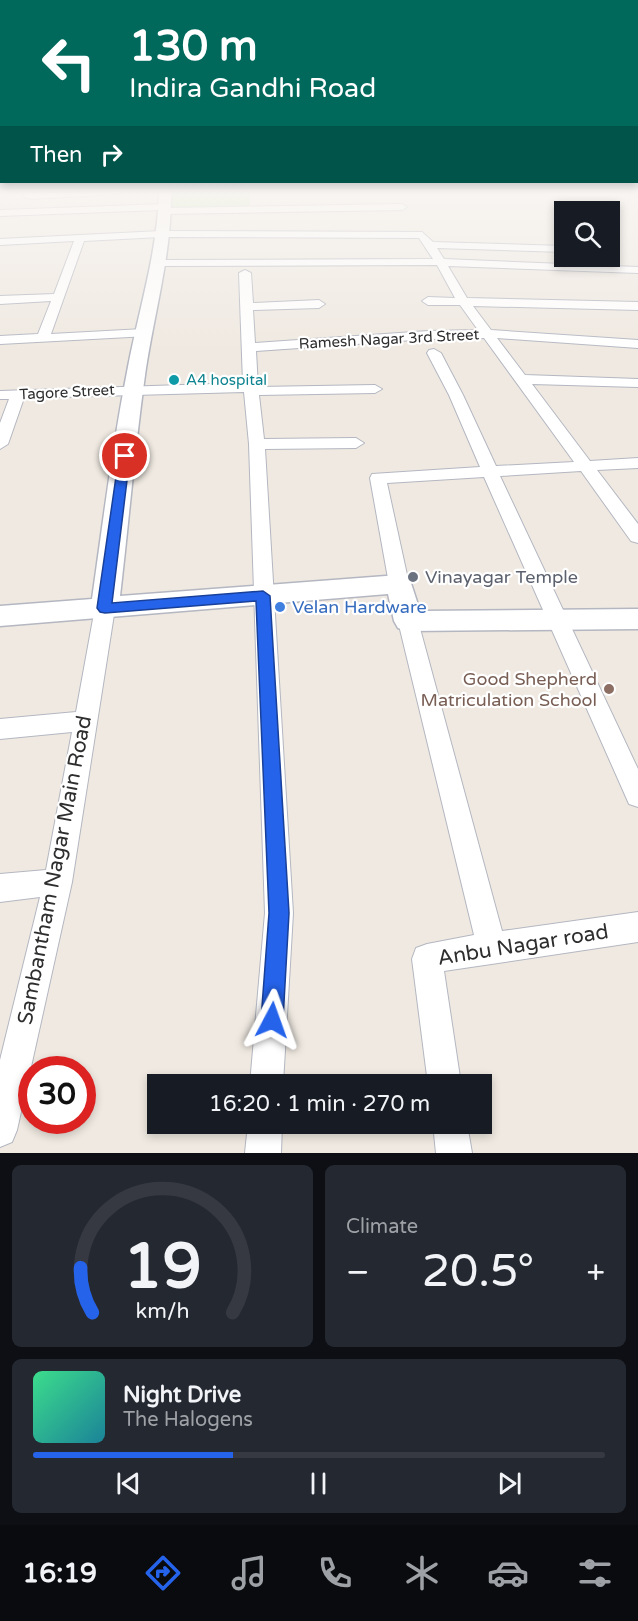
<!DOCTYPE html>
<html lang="en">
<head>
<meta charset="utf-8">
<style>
	:root { --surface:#171b24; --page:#242831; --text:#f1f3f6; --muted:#9ea1a6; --line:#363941; --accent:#2563eb }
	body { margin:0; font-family:"Varela Round",sans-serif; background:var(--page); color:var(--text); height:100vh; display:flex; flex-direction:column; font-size:22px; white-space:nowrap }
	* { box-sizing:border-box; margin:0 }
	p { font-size:20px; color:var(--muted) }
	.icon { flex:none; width:33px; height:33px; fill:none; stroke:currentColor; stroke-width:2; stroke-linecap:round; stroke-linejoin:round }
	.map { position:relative; height:1153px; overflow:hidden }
	.drawer { display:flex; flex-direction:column; gap:12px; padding:12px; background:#0d0f14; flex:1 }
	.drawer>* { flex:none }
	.guide { position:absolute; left:0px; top:0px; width:639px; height:183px; box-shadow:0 3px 9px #0003; background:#00695c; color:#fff; overflow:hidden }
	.buttons { position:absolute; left:554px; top:201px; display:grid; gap:12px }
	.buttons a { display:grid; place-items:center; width:66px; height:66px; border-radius:0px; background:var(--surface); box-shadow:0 3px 9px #0003; font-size:30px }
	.speed { position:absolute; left:18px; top:1056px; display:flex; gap:12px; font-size:30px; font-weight:700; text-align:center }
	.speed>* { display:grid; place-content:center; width:78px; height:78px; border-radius:50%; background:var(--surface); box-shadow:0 3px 9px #0003; line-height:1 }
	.speed .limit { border:9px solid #d22; background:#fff; color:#111 }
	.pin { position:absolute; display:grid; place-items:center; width:51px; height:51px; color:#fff; margin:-26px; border:3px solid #fff; border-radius:50%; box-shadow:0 2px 6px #0007 }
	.me { position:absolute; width:66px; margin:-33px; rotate:4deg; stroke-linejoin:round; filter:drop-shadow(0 0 4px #0008) }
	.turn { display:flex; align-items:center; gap:21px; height:126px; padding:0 30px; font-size:27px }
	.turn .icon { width:78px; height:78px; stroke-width:2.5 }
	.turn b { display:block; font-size:42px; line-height:51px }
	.then { display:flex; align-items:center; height:57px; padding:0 30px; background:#0003; gap:12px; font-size:22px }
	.big { font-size:45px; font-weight:600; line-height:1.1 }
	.drawer .card { flex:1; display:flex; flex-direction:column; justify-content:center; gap:9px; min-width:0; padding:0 21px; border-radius:9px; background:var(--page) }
	.drawer .dial { align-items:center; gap:0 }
	.dial svg { height:156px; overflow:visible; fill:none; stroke:var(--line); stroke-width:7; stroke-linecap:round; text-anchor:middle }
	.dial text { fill:var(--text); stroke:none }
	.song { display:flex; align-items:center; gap:18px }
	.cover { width:72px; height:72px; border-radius:9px; background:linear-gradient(135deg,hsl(150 70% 55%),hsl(190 70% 35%)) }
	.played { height:6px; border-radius:3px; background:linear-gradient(90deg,var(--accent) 35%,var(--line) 35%) }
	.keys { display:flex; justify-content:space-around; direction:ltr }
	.heat { display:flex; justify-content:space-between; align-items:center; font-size:33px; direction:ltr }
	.drawer .tiles { flex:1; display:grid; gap:12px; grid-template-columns:1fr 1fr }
	.card:last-child { grid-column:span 2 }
	.trip { position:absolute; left:147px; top:1074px; width:345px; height:60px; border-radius:0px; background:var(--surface); box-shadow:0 3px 9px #0003; font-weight:600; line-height:60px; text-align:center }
	.menu { display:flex; height:96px; justify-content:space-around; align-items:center; background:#090b0e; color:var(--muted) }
	.menu .icon { width:42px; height:42px }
	.menu .active { color:var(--accent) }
	.menu b { font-size:27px; color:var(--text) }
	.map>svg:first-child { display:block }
	.green { fill:#b6e59e }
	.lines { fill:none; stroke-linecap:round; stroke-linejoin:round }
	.street-casing { stroke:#b4b7c1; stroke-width:2 }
	.secondary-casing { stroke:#b4b7c1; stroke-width:3 }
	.street { fill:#fff; fill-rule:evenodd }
	.secondary { fill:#fff; fill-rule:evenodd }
	.route { fill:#2563eb; stroke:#184099; stroke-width:1.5 }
	.culture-dot { fill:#0f9aa8; stroke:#fff; stroke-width:2 }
	.worship-dot { fill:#6b7280; stroke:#fff; stroke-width:2 }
	.shop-dot { fill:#3f7fe0; stroke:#fff; stroke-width:2 }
	.education-dot { fill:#8d6e63; stroke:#fff; stroke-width:2 }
	.labels { text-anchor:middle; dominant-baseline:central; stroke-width:4.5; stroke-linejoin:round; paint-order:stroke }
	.far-street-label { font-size:15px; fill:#2e2e2e; stroke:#fff }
	.far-culture-label { font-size:15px; fill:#0d838f; stroke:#fff; text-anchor:start }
	.worship-label { font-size:18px; fill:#5b616d; stroke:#fff; text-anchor:start }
	.shop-label { font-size:18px; fill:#366cbe; stroke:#fff; text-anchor:start }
	.education-label { font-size:18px; fill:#785e54; stroke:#fff; text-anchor:end }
	.near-street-label { font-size:21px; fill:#2e2e2e; stroke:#fff }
</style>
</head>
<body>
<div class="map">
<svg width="638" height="1153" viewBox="0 0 638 1153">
	<rect width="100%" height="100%" fill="#efe9e1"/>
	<polygon class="green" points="171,191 250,191 250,207 171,208"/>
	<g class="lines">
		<g class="street-casing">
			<g id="street">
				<polygon points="23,191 32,191 32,193 123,191 119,194 31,199 24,197"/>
				<polygon points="164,204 168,208 402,204 407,207 402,210 165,214 161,210 0,216 0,210"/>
				<polygon points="161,231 422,232 433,242 564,246 564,252 437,248 444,259 638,267 638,273 448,266 467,298 638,302 638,310 473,306 491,330 638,340 638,348 497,338 525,375 638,379 638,387 532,384 590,461 638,458 638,468 597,470 638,524 638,543 631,541 581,471 500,476 638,769 638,807 629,804 484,477 387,483 409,584 406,589 399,591 392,589 389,584 370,478 372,474 480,467 449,395 427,353 429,350 434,349 441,353 463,395 496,466 574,462 484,338 428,339 256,351 258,387 375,385 382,389 375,393 259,395 264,439 356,438 364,443 356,448 265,449 293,913 283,1084 250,1084 265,913 249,444 244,392 24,398 8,444 0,449 0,423 9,399 0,399 0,391 243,383 239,273 245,270 251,273 253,303 319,300 325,304 319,308 253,310 255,343 428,331 478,330 460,305 428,305 422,301 428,297 455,298 437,265 158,266 153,263 158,260 433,259 419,238 161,237 84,241 51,334 143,329 149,333 148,336 0,344 0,336 38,334 51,301 0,304 0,296 54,294 74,241 0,245 0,239"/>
				<polygon points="105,601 112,603 115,608 72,882 17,1130 12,1142 0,1147 0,1060 40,897 0,902 0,874 46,870 72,732 0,739 0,719 76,712 95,608 98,603"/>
				<polygon points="408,613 415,616 418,621 502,931 638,912 638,942 444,971 461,1084 428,1084 412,959 416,948 427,944 474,935 398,621 401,616"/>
				<polygon points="248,1124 282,1124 281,1153 245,1153"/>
				<polygon points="433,1124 467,1124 472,1153 436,1153"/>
			</g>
		</g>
		<g class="secondary-casing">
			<path id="secondary" d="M 159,191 L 171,191 C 172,251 155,310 146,368 C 135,444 129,520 120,596 L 399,575 L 409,577 L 420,611 L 638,609 L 638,629 L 408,631 L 398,628 L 394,621 L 388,594 L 0,626 L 0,606 L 92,599 C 103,523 112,447 127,372 C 138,312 158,252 159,191 Z"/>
		</g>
		<use href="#street" class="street"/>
		<use href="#secondary" class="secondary"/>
	</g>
	<linearGradient id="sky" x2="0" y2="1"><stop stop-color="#7abfeb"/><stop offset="0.54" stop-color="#f8f5f2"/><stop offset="1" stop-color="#f8f5f2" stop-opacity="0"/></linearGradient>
	<rect width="638" height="353" fill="url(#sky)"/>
	<polygon class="route" points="125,453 130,456 112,603 263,591 270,596 289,913 283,1020 279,1028 272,1031 264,1028 261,1020 269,913 256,601 105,613 100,612 97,608 119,456"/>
	<circle class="culture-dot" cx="174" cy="380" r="6"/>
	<circle class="worship-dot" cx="413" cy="577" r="6"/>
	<circle class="shop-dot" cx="280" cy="607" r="6"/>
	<circle class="education-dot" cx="609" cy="689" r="6"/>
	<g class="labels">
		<g class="far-street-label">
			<text transform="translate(389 339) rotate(-3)">Ramesh Nagar 3rd Street</text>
			<text transform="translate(67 392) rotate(-3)">Tagore Street</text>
		</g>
		<g class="far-culture-label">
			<text x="186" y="380">A4 hospital</text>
		</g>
		<g class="worship-label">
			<text x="425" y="577">Vinayagar Temple</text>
		</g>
		<g class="shop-label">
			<text x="292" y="607">Velan Hardware</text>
		</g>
		<g class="education-label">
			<text x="597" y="679">Good Shepherd<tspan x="597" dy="21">Matriculation School</tspan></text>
		</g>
		<g class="near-street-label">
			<text transform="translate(55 870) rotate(-79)">Sambantham Nagar Main Road</text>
			<text transform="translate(523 945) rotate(-9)">Anbu Nagar road</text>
		</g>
	</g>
</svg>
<div class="buttons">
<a><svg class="icon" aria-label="search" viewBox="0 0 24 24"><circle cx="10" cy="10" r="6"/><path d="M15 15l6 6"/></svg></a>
</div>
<div class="speed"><div class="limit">30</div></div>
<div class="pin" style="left:125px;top:456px;background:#d93025"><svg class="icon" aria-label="arrive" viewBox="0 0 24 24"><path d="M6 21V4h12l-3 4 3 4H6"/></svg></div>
<svg class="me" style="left:272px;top:1020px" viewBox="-20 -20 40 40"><path d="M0-17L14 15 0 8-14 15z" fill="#2563eb" stroke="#fff" stroke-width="4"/></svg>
<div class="trip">16:20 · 1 min · 270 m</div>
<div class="guide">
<div class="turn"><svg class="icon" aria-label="left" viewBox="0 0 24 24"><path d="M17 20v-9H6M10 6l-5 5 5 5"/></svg><div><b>130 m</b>Indira Gandhi Road</div></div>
<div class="then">Then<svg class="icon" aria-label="right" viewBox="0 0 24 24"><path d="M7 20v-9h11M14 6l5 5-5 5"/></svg></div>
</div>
</div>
<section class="drawer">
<div class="tiles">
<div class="card dial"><svg viewBox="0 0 100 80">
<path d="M14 69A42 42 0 1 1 86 69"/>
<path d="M14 69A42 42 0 0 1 8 46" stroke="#2563eb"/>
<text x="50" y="56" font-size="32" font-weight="700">19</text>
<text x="50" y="72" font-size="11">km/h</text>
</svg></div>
<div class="card"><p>Climate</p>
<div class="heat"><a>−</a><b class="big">20.5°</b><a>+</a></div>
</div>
<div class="card">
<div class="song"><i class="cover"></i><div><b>Night Drive</b><p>The Halogens</p></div></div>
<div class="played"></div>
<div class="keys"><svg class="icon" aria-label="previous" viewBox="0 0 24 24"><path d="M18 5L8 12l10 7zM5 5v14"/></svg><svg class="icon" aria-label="pause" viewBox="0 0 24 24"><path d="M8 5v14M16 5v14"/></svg><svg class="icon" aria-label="next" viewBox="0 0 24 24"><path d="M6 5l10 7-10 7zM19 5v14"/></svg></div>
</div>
</div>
</section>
<nav class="menu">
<b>16:19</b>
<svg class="icon active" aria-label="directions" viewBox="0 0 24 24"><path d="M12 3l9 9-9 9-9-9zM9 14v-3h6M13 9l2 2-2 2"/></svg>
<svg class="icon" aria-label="music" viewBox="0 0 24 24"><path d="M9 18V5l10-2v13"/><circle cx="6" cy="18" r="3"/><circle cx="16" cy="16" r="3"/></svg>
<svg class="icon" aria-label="phone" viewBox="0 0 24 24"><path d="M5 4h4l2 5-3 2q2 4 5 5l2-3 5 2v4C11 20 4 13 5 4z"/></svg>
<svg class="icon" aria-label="climate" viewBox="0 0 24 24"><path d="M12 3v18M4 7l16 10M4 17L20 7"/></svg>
<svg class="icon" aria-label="car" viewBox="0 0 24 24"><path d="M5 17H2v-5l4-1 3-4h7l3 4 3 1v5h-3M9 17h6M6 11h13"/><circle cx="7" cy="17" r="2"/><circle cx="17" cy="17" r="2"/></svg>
<svg class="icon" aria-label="filters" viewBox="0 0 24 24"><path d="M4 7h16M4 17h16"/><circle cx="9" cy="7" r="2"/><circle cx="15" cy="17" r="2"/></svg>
</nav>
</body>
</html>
